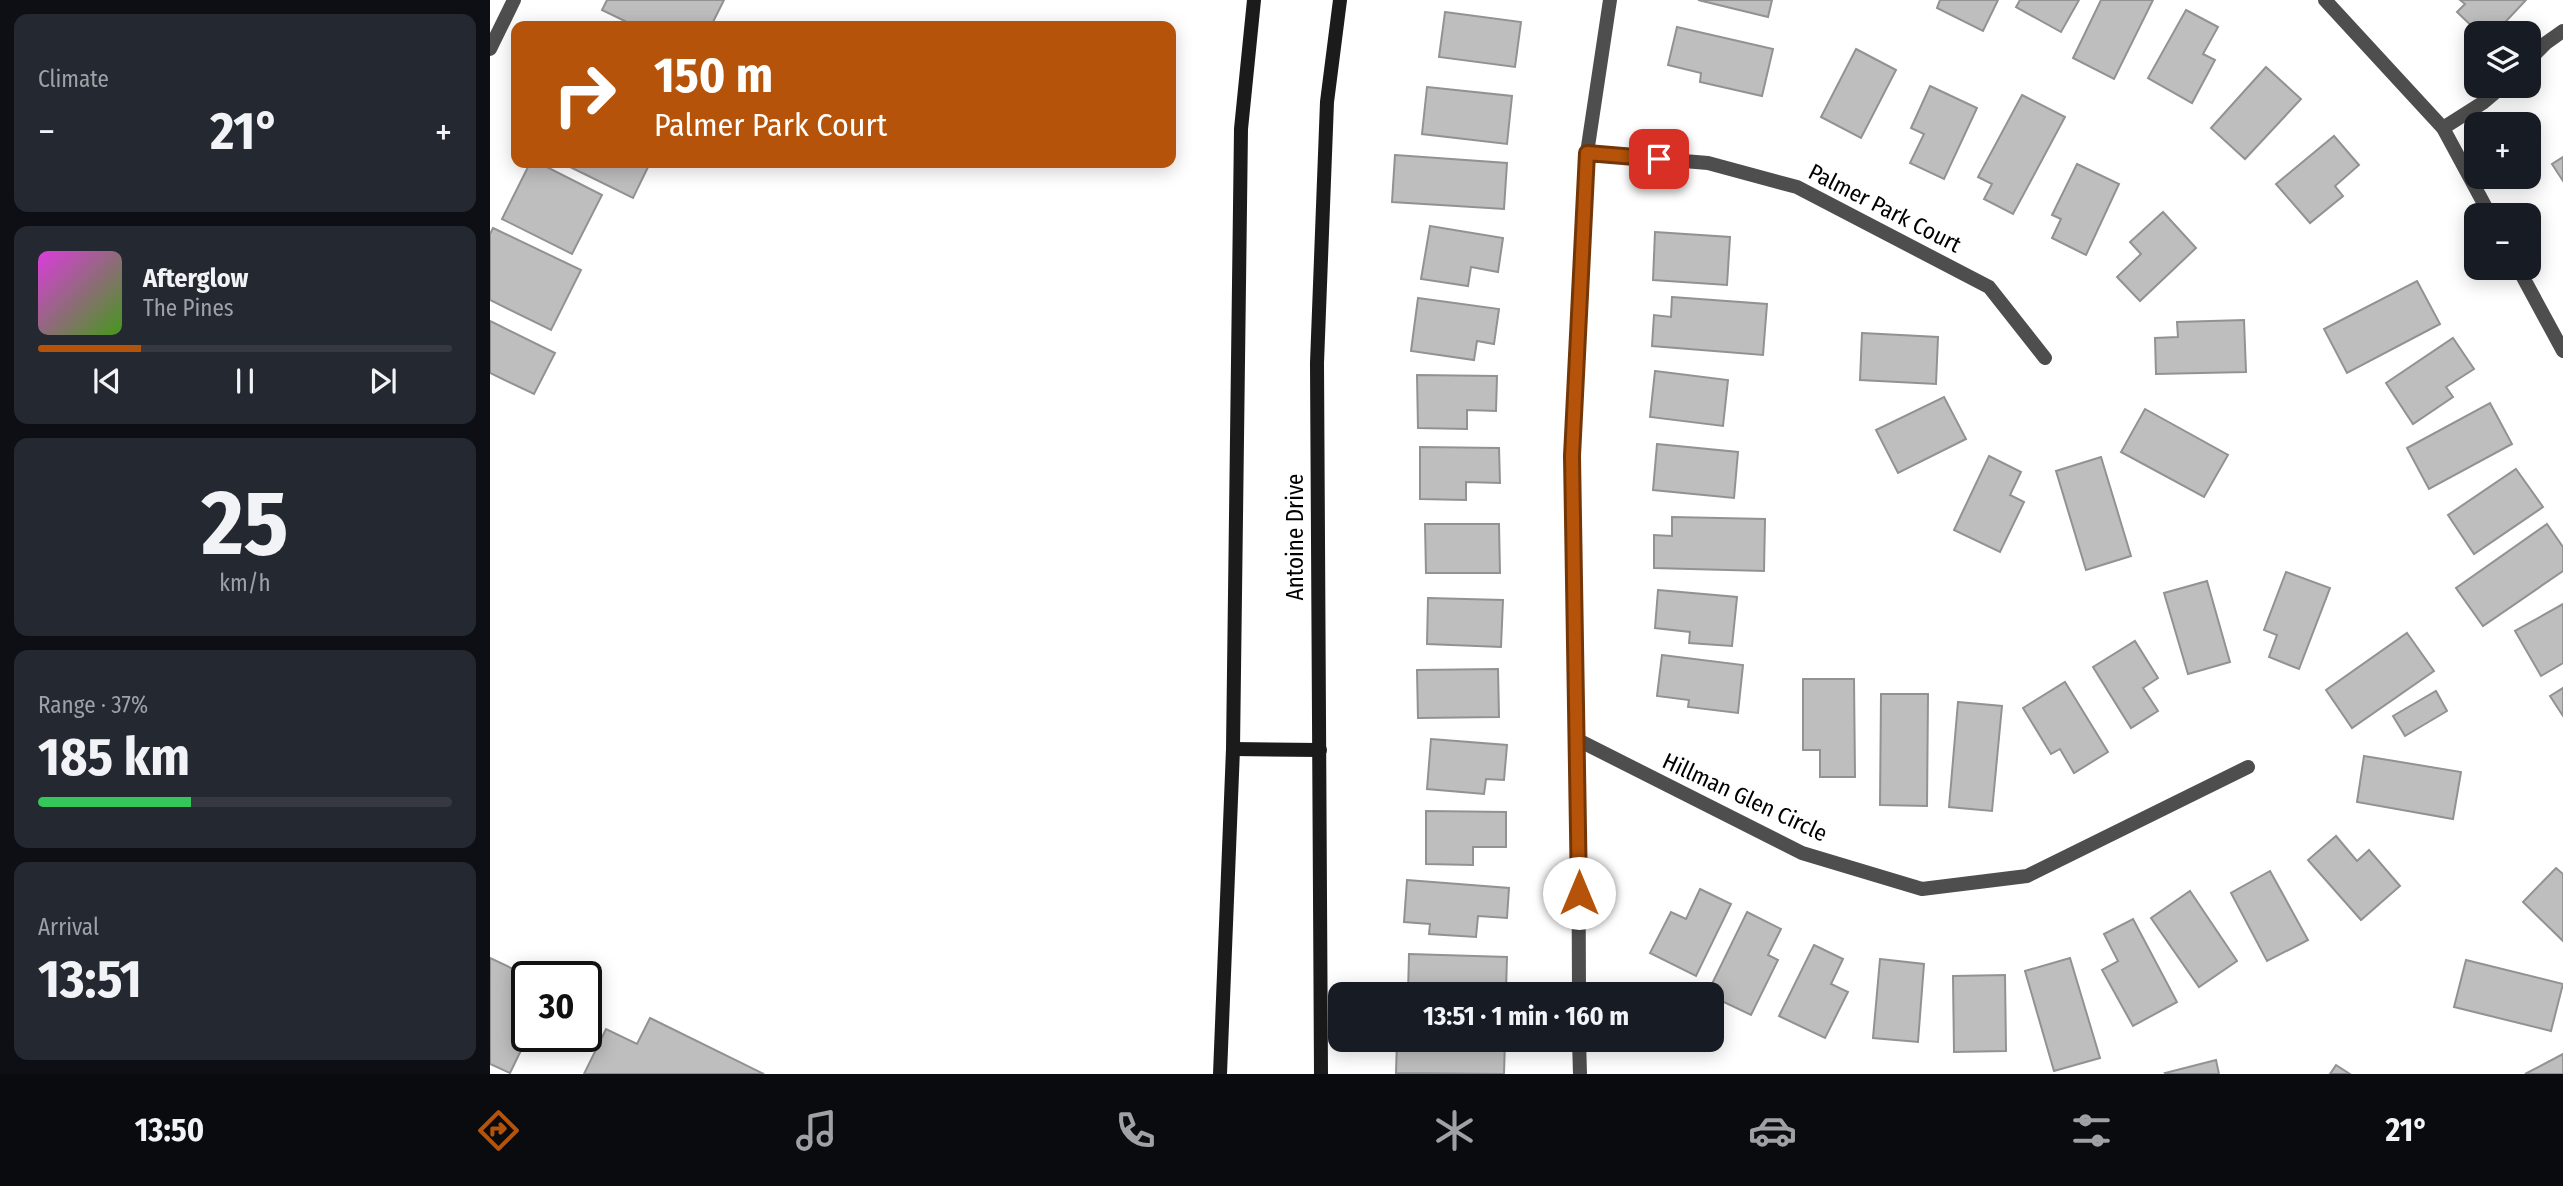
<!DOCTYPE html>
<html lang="en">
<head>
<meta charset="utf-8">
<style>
	:root { --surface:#171b24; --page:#242831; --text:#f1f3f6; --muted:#9ea1a6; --line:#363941; --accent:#b45309 }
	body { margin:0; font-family:"Fira Sans Condensed",sans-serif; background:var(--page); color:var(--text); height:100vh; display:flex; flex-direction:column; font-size:26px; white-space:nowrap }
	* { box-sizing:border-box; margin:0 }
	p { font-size:23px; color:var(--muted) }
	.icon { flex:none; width:38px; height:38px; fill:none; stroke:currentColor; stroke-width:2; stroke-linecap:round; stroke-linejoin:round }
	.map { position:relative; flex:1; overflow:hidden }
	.details { display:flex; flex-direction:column; gap:14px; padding:14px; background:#0d0f14; width:490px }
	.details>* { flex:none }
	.guide { position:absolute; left:21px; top:21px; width:665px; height:147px; border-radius:14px; box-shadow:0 4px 18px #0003; background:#b45309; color:#fff; overflow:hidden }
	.buttons { position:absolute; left:1974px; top:21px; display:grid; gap:14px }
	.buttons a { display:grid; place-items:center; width:77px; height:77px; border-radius:14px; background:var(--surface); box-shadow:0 4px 18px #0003; font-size:35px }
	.speed { position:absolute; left:21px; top:961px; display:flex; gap:14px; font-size:35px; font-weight:700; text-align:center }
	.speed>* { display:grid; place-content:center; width:91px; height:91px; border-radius:50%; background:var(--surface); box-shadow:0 4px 18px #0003; line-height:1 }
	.speed .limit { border:4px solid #111; border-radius:10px; background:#fff; color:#111 }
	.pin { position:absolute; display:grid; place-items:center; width:60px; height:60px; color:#fff; margin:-30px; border-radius:14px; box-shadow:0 4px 10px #0006 }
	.me { position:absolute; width:77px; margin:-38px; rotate:0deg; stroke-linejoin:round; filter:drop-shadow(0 0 5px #0008) }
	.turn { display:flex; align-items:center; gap:24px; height:147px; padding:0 28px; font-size:32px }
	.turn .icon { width:91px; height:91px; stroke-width:2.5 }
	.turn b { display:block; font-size:49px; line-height:60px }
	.big { font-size:52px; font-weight:700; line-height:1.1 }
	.details .card { flex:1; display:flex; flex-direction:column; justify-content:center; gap:10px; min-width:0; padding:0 24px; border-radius:14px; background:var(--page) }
	.details .dial { align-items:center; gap:0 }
	.dial b { font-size:91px; line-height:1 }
	.song { display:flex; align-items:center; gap:21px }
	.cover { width:84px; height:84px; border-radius:10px; background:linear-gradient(135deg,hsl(300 70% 55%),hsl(100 70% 35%)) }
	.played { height:7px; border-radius:4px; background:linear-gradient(90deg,var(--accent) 25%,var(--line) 25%) }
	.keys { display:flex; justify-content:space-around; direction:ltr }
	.heat { display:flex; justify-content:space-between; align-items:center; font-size:38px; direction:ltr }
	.charge { height:10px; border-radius:5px; background:linear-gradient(90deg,#34c759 37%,var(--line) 0) }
	.trip { position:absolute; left:838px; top:982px; width:396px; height:70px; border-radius:14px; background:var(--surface); box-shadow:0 4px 18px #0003; font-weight:700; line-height:70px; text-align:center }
	.menu { display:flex; height:112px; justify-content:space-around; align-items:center; background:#090b0e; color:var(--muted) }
	.menu .icon { width:49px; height:49px }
	.menu .current { color:var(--accent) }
	.menu b { font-size:32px; color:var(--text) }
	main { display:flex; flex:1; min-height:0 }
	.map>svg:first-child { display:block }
	.building { fill:#bebebe; stroke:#929292; stroke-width:2 }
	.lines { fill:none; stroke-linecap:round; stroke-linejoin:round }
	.lane { stroke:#4e4e4e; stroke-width:14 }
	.street { stroke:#4e4e4e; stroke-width:14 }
	.secondary { stroke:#1b1b1b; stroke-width:14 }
	.route-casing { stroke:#753606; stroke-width:18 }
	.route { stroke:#b45309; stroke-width:12 }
	.labels { text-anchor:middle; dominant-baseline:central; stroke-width:5; stroke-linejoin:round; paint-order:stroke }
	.street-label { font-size:23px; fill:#000; stroke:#fff }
</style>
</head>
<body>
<main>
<section class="details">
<div class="card"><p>Climate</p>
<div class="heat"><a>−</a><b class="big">21°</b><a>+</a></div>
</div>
<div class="card">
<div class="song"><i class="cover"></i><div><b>Afterglow</b><p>The Pines</p></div></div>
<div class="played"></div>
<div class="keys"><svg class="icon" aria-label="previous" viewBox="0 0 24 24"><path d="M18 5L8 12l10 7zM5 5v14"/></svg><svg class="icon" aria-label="pause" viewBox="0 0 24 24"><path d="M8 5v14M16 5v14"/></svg><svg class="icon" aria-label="next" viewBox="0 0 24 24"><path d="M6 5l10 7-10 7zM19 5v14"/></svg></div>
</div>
<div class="card dial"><b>25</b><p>km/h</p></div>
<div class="card"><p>Range · 37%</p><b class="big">185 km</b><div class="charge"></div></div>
<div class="card"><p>Arrival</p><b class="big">13:51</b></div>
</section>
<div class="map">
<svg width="2073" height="1074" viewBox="0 0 2073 1074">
	<rect width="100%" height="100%" fill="#fff"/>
	<g class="building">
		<polygon points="117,0 234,0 221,26 145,26 112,10"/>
		<polygon points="1208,0 1282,0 1278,17"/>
		<polygon points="1450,0 1508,0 1493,31 1447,8"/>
		<polygon points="1530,0 1589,0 1571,32 1526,7"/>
		<polygon points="1611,0 1663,0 1624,79 1583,58"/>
		<polygon points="1970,0 2036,0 2005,33 1989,33 1967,12 1975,4"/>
		<polygon points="1696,10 1728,27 1713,54 1725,60 1702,103 1658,78"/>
		<polygon points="955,12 1031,22 1025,67 949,57"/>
		<polygon points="1187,27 1283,49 1272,96 1210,82 1211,73 1178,65"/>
		<polygon points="1366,49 1406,70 1371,138 1331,117"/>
		<polygon points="1776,67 1811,99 1755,159 1721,128"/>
		<polygon points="1440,86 1487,108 1454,179 1420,163 1434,134 1421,128"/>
		<polygon points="937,87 1022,96 1017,144 932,134"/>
		<polygon points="1532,95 1575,117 1523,214 1494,199 1502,184 1488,177"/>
		<polygon points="1844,136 1869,165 1845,186 1853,196 1820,223 1786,184"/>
		<polygon points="905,155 1017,163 1014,209 902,202"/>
		<polygon points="2073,157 2073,181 2062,164"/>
		<polygon points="40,163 49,163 112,195 82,254 12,219"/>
		<polygon points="72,163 160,163 143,198"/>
		<polygon points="1587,164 1629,184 1596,255 1562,238 1571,219 1562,215"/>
		<polygon points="1673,212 1706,248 1650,301 1627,277 1651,254 1640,242"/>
		<polygon points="940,226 1013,238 1008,272 981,267 978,286 931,279"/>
		<polygon points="3,228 91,270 61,330 0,300 0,234"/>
		<polygon points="1165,232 1240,237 1237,285 1163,280"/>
		<polygon points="1927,281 1950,324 1857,373 1834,329"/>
		<polygon points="1182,297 1277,304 1273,355 1162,346 1164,315 1181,317"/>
		<polygon points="928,298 1009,309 1004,344 987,341 984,360 921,351"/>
		<polygon points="1754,320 1756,372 1666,374 1665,338 1688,337 1687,322"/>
		<polygon points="0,321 65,353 44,394 0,373"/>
		<polygon points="1372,333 1448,337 1446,384 1370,380"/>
		<polygon points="1963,338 1984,369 1956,387 1963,397 1923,424 1896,383"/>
		<polygon points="1165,371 1238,380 1233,426 1160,417"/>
		<polygon points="927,375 1007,376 1006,411 977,410 977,429 928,428"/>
		<polygon points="1454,397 1476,439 1408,473 1386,430"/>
		<polygon points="2000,403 2022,444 1939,489 1917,448"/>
		<polygon points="1655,409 1738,455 1714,497 1631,452"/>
		<polygon points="1167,444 1248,452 1244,498 1163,490"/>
		<polygon points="930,447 1009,448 1010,483 976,482 976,500 930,499"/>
		<polygon points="1499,456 1531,472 1520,495 1534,502 1510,552 1464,530"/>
		<polygon points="1611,457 1641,556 1596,570 1566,471"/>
		<polygon points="2026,469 2053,507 1984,554 1958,515"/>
		<polygon points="1182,517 1275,519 1274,571 1164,568 1164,535 1182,536"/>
		<polygon points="935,524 1009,524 1010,573 936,573"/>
		<polygon points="2057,524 2073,547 2073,571 1993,626 1966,588"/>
		<polygon points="1796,572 1840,588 1809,669 1779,657 1787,635 1774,630"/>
		<polygon points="1717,581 1740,662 1698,674 1674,593"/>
		<polygon points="1168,590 1247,597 1242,646 1199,643 1200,632 1165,628"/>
		<polygon points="938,598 1013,600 1011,647 937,644"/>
		<polygon points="2073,604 2073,663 2051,676 2025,631"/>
		<polygon points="1917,633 1944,671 1862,728 1836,690"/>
		<polygon points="1645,641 1668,678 1653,688 1668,711 1641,728 1603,667"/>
		<polygon points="1172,655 1253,665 1248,713 1198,707 1199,700 1167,696"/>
		<polygon points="1008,669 1009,717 928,718 927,670"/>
		<polygon points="1313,679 1364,679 1365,777 1330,777 1330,750 1313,750"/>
		<polygon points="1575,682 1618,752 1584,773 1570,749 1561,754 1533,708"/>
		<polygon points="2073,688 2073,716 2060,696"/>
		<polygon points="1946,691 1957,711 1915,736 1903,716"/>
		<polygon points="1391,694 1438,694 1437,806 1390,805"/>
		<polygon points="1468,702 1512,706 1502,811 1459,807"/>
		<polygon points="941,739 1017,745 1014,780 996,779 994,794 937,789"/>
		<polygon points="1874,756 1971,772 1963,819 1867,802"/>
		<polygon points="936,811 1016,812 1016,847 983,847 983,865 936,864"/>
		<polygon points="1846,836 1867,861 1879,850 1910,886 1871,920 1818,860"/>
		<polygon points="2066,868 2073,874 2073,941 2033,902"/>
		<polygon points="1780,871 1818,940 1777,961 1741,893"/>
		<polygon points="917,880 1019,888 1017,918 988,916 986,937 939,934 940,924 914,922"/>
		<polygon points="1210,889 1241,904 1206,976 1160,953 1181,912 1196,919"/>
		<polygon points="1700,891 1747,961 1709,987 1661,918"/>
		<polygon points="1257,912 1291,929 1278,955 1288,960 1261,1015 1217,994"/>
		<polygon points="1643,919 1687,1002 1643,1026 1612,970 1628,961 1614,934"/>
		<polygon points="1324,945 1353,959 1341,984 1358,992 1335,1038 1289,1016"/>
		<polygon points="919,954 1017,957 1016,991 983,990 983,994 918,994"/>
		<polygon points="0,958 38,976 38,1036 20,1073 0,1064"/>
		<polygon points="1580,958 1610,1058 1564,1071 1535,971"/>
		<polygon points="1390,959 1434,964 1428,1042 1383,1038"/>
		<polygon points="1976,960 2073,984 2061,1031 1964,1007"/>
		<polygon points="1515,975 1516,1051 1464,1052 1463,976"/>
		<polygon points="160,1018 274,1074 94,1074 116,1029 147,1044"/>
		<polygon points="907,1040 1015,1040 1014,1074 906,1073"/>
		<polygon points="2073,1054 2073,1074 2035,1074"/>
		<polygon points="1726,1060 1729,1074 1676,1074 1675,1073"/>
		<polygon points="1846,1065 1860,1074 1840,1074"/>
	</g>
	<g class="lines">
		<g class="lane">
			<polyline points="2039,60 2056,43 2073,31"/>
			<polyline points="1953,128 1994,102 2013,86"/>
		</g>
		<g class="street">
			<polyline points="1835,0 1953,128 2000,215"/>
			<polyline points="0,49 24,0"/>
			<polyline points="1097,153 1218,163 1307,187 1499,287 1555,358"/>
			<polyline points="2028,268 2073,351"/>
			<polyline points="1088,740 1312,853 1432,889 1537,876 1758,767"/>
			<polyline points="1089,994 1088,740 1082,455 1097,153 1120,0"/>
			<polyline points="1089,1040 1090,1074"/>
		</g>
		<g class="secondary">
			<polyline points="743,749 830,750"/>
			<polyline points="730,1074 743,749 751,129 764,0"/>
			<polyline points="831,1074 827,363 837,102 850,0"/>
		</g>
	</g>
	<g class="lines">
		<g class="route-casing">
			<polyline id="route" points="1089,893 1082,456 1097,153 1169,159"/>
		</g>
		<use href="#route" class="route"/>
	</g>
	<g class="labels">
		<g class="street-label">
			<text transform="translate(1395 208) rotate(27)">Palmer Park Court</text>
			<text transform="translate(805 537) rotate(-90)">Antoine Drive</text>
			<text transform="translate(1255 797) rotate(25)">Hillman Glen Circle</text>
		</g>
	</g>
</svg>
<div class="buttons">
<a><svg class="icon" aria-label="layers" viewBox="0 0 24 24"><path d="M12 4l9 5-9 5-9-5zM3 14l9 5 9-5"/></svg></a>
<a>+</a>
<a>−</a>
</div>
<div class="speed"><div class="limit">30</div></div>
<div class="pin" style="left:1169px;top:159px;background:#d93025"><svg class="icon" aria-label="arrive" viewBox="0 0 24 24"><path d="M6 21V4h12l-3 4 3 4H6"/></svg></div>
<svg class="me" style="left:1089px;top:893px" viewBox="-20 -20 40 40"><circle r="19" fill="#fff"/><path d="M0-13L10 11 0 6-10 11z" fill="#b45309"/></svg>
<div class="trip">13:51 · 1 min · 160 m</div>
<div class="guide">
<div class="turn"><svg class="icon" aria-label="right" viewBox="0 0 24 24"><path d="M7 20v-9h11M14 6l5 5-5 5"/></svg><div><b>150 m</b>Palmer Park Court</div></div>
</div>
</div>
</main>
<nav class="menu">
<b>13:50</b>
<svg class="icon current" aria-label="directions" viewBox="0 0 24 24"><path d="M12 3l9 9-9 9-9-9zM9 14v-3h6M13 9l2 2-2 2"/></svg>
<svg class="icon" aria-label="music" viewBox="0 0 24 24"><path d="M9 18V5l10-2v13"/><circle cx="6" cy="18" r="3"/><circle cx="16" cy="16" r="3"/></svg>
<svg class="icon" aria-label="phone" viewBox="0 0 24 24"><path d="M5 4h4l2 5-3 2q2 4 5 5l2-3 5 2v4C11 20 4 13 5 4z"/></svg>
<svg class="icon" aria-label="climate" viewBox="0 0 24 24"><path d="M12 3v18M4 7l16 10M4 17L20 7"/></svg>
<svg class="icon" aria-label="car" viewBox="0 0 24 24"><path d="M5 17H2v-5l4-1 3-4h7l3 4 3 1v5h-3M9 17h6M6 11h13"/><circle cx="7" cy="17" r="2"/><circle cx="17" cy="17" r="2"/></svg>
<svg class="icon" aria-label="filters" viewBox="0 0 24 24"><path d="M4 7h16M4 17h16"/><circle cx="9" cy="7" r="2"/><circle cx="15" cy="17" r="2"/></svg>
<b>21°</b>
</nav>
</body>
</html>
